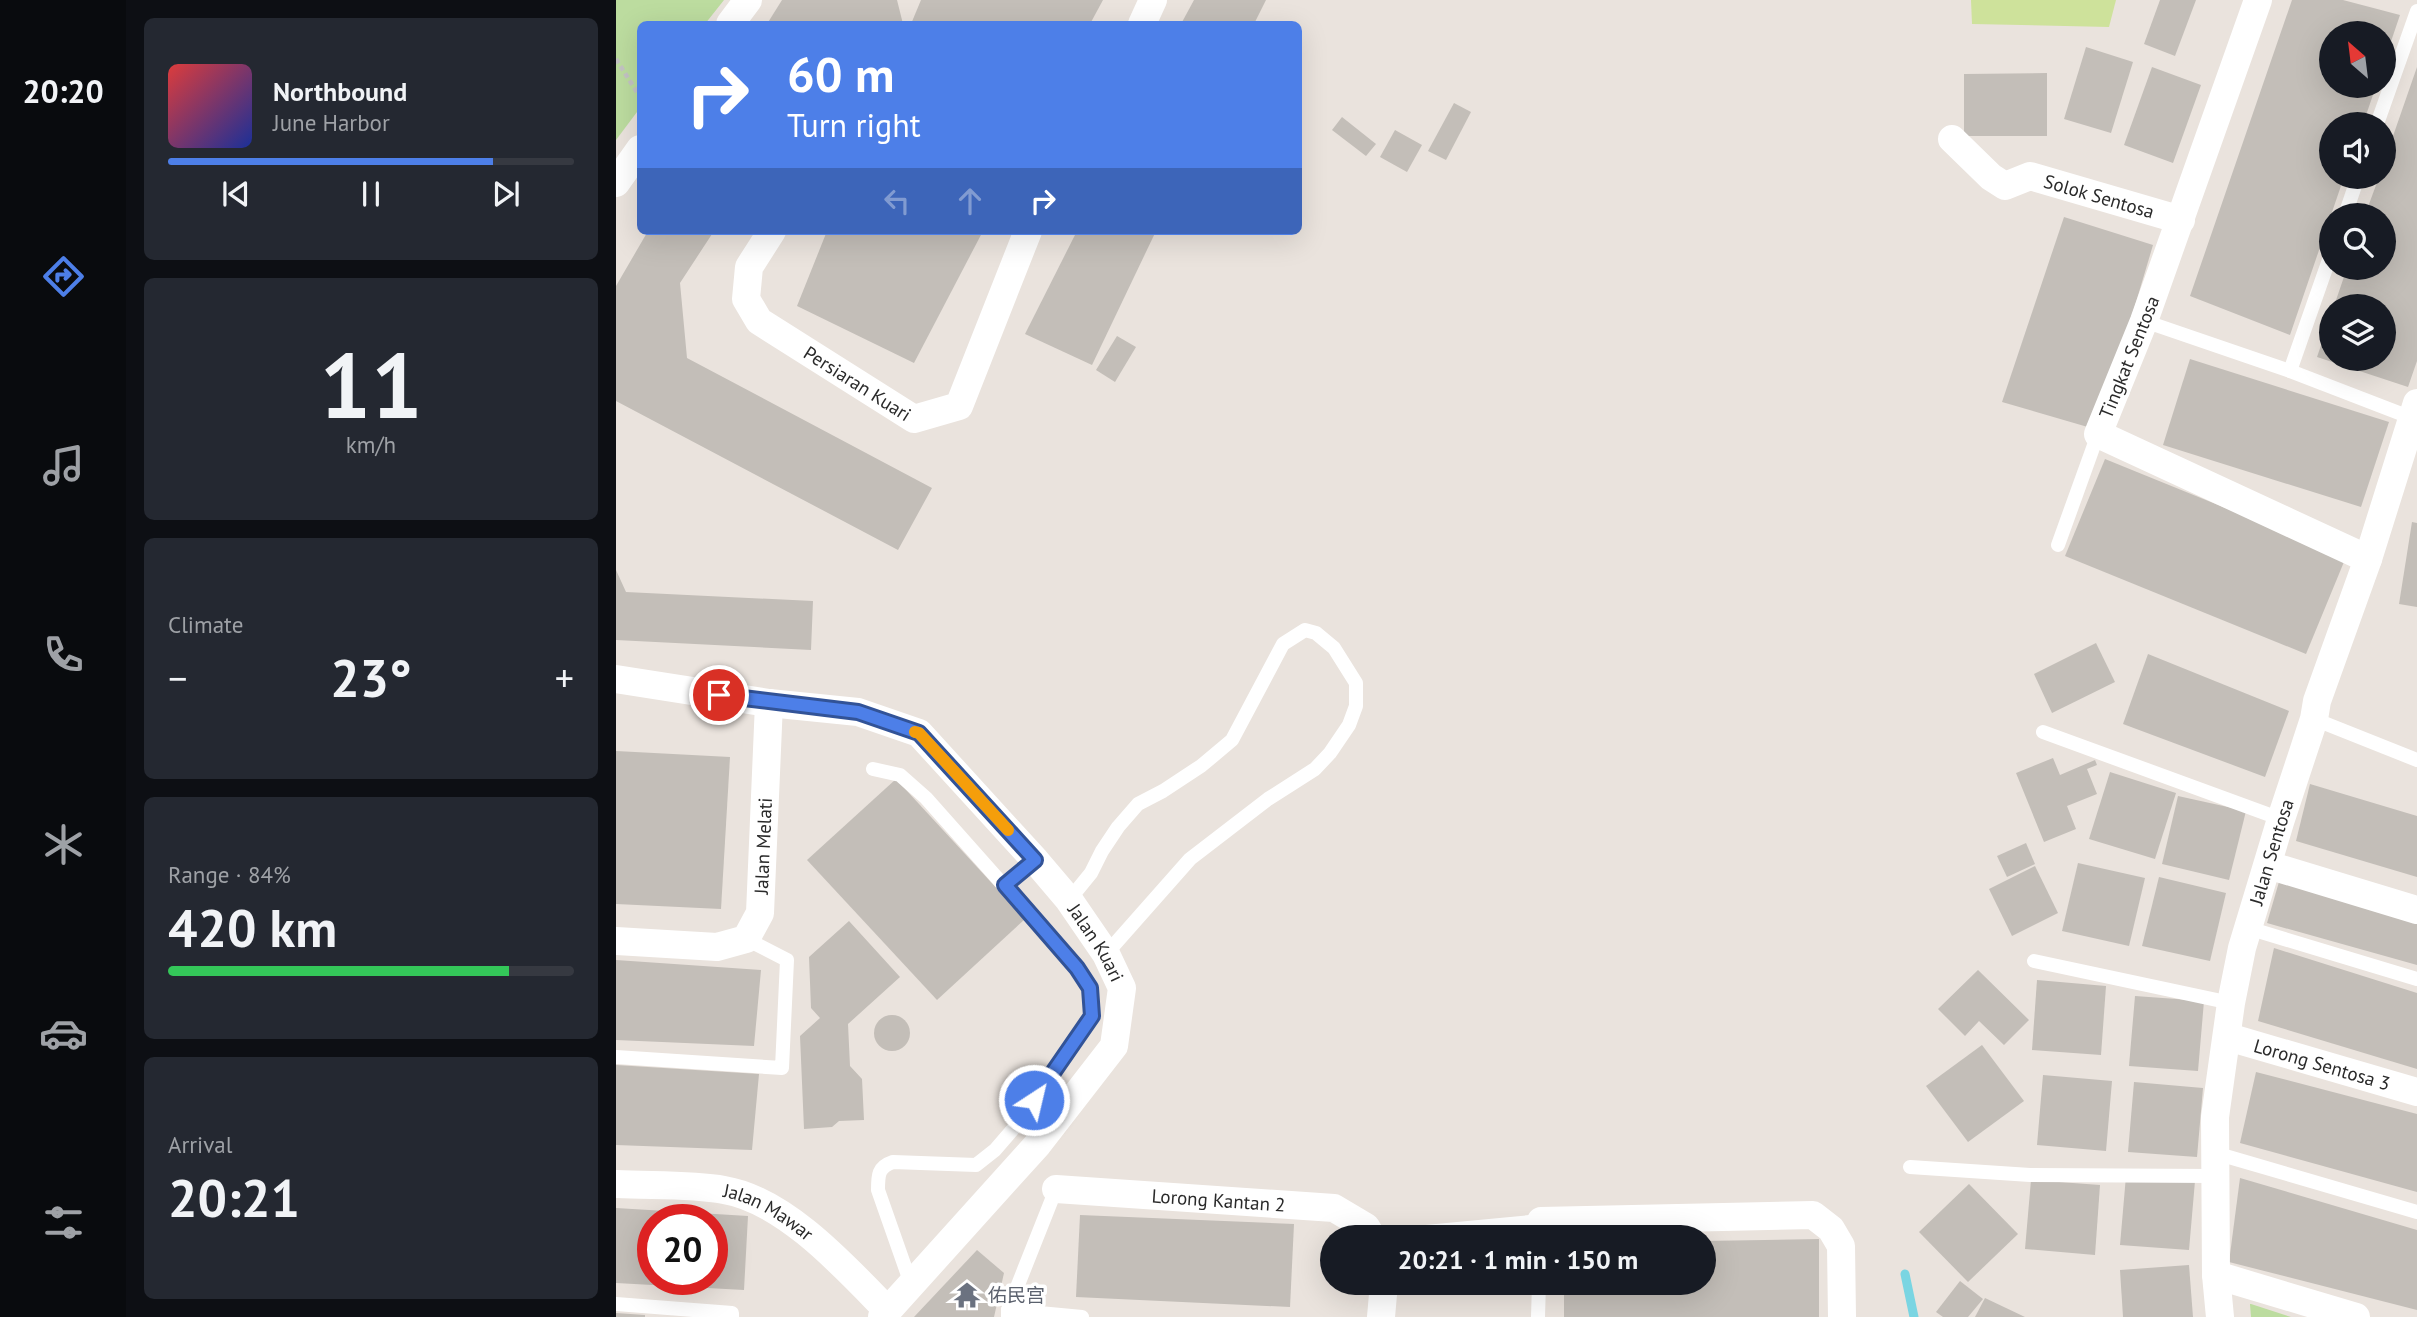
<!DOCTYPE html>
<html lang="en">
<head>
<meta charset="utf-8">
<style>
	:root { --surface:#171b24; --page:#242831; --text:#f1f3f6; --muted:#9ea1a6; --line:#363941; --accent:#4d7fe8 }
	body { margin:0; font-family:"PT Sans","Noto Sans SC",sans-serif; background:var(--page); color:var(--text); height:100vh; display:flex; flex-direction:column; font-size:26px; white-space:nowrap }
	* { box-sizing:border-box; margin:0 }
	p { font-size:23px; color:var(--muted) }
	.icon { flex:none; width:38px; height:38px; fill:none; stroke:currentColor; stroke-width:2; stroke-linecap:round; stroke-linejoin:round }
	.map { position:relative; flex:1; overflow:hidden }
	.drawer { display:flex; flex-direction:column; gap:18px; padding:18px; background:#0d0f14; width:490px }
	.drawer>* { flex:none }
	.hud { position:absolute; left:21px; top:21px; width:665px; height:214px; border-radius:10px; box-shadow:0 7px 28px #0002; background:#4d7fe8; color:#fff; overflow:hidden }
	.needle { width:46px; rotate:332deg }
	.tools { position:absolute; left:1703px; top:21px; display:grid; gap:14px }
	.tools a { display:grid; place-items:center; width:77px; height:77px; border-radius:50%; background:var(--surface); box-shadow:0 7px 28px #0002; font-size:35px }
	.speed { position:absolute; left:21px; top:1204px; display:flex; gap:14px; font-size:35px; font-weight:700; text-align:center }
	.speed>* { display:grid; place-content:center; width:91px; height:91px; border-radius:50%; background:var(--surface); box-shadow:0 7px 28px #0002; line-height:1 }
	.speed .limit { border:10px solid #d22; background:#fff; color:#111 }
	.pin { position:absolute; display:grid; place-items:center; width:60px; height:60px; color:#fff; margin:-30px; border:4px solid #fff; border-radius:50%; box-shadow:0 2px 7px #0007 }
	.me { position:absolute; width:77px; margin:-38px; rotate:35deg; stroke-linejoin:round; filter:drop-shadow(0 0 5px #0008) }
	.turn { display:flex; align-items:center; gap:24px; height:147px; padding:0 35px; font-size:32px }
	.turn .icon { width:91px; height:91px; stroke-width:2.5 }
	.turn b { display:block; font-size:49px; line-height:60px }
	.lanes { display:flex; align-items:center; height:66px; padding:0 35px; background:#0003; justify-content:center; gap:35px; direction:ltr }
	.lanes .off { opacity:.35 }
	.big { font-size:52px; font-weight:800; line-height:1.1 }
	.drawer .card { flex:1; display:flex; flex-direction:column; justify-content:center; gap:10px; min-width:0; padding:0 24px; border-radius:10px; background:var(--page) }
	.drawer .dial { align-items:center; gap:0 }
	.dial b { font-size:91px; line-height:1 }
	.song { display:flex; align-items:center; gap:21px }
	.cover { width:84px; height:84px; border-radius:10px; background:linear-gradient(135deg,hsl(0 70% 55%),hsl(230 70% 35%)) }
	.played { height:7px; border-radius:4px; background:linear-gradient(90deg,var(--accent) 80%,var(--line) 80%) }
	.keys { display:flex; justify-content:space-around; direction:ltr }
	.heat { display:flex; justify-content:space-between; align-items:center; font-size:38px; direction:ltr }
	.charge { height:10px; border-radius:5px; background:linear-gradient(90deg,#34c759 84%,var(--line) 0) }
	.trip { position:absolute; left:704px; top:1225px; width:396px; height:70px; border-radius:35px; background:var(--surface); box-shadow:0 7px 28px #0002; font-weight:800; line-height:70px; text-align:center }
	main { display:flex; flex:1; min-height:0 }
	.menu { display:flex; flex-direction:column; width:126px; justify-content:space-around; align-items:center; background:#090b0e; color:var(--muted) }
	.menu .icon { width:49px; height:49px }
	.menu .current { color:var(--accent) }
	.menu b { font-size:32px; color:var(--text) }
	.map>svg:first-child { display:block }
	.green { fill:#bcdc9f }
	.pitch { fill:#cee29b }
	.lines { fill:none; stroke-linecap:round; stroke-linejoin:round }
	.stream { stroke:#7ad5e2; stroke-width:9 }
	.building { fill:#c3beb8; fill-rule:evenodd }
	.path { stroke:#c3c3c3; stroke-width:4.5; stroke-dasharray:5 3.5; stroke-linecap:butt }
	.lane { stroke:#fff; stroke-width:14 }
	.street { stroke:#fff; stroke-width:28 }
	.route-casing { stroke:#325397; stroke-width:18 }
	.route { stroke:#4d7fe8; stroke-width:12 }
	.slow { stroke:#f59e0b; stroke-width:12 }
	.labels { text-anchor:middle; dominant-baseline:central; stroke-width:7; stroke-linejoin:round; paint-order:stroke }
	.street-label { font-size:19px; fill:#2a2a2a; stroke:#fff }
	.worship-label { font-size:19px; fill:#5b616d; stroke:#fff; text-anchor:start }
</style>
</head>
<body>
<main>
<nav class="menu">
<b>20:20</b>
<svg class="icon current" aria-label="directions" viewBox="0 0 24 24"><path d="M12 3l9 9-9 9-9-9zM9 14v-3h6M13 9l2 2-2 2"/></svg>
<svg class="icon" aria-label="music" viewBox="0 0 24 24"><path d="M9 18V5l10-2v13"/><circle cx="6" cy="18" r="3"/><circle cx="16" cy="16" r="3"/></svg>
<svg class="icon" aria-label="phone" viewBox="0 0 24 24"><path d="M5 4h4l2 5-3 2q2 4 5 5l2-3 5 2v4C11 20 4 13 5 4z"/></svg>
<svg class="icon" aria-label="climate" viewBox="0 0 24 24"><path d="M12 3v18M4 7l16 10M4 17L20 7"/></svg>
<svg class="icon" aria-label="car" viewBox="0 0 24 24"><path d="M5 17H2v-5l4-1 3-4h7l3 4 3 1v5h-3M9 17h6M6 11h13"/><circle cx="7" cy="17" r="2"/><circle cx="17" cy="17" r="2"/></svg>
<svg class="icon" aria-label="filters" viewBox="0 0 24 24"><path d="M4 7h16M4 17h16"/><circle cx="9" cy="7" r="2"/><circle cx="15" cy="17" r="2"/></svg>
</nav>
<section class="drawer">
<div class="card">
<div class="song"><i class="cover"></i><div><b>Northbound</b><p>June Harbor</p></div></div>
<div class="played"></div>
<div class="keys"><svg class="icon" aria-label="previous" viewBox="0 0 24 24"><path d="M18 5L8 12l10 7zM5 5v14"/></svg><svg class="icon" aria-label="pause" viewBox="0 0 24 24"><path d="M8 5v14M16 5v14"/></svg><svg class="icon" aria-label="next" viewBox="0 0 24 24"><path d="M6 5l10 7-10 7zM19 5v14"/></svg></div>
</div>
<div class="card dial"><b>11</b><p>km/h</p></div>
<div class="card"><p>Climate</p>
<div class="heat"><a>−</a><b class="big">23°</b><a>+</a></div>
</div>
<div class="card"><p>Range · 84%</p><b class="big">420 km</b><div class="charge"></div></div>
<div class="card"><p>Arrival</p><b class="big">20:21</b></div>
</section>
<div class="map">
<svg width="1801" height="1317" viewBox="0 0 1801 1317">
	<rect width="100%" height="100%" fill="#eae3dd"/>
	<g class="green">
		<polygon points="0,0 108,0 89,24 24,24 24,108 0,140"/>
		<polygon points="1634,1304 1635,1304 1675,1317 1635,1317"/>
	</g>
	<polygon class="pitch" points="1355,0 1500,0 1493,27 1356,24"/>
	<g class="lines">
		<polyline class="stream" points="1289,1274 1298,1317"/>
	</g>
	<g class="building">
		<polygon points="166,0 281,0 287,24 151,24"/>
		<polygon points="305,0 487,0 474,24 295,24"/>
		<polygon points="578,0 650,0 638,24 565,24"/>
		<polygon points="1544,0 1580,0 1559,56 1528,44"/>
		<polygon points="1676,0 1727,0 1784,15 1768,62 1768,33 1715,33 1715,86 1760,86 1747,124 1715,124 1715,177 1728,177 1674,335 1574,296"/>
		<polygon points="1470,47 1517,62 1495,133 1448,119"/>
		<polygon points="1536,67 1585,85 1557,163 1508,145"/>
		<polygon points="1801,67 1801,361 1792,387 1701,357 1715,316 1715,359 1768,359 1768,306 1718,306 1731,268 1768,268 1768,215 1749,215 1763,177 1768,177 1768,162"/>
		<polygon points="1431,73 1431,136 1348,136 1348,74"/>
		<polygon points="838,103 855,112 830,160 812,151"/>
		<polygon points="726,117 760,144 750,156 716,130"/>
		<polygon points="779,130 806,145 791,172 764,157"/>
		<polygon points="1448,217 1537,245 1482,430 1386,402"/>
		<polygon points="32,231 98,231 64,283 71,358 316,488 282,550 0,401 0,286"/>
		<polygon points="211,231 367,231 298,363 181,306"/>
		<polygon points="461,231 540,231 476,365 409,334"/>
		<polygon points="501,336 520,347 499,382 480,370"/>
		<polygon points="1574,359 1773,422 1745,507 1547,445"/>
		<polygon points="1489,459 1730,557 1690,654 1449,556"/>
		<polygon points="1796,522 1801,523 1801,607 1783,604"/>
		<polygon points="0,570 10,592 197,601 195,650 0,640"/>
		<polygon points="1480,643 1499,682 1436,713 1418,674"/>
		<polygon points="1532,654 1673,711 1649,777 1507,724"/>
		<polygon points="0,751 114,757 105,909 0,904"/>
		<polygon points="1437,758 1444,775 1479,760 1481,765 1471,769 1481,794 1451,806 1460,829 1428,842 1400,773"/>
		<polygon points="1494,772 1560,793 1539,859 1473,839"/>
		<polygon points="280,779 409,919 321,1000 191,860"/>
		<polygon points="1694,784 1801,816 1801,877 1680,841"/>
		<polygon points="1562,796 1630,811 1613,880 1546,864"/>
		<polygon points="1410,843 1419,864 1391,877 1381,856"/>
		<polygon points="1462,863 1529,878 1513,946 1446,931"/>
		<polygon points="1419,866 1442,913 1396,936 1373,889"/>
		<polygon points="1665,875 1801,914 1801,965 1651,923"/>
		<polygon points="1543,877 1610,893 1594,961 1526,946"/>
		<polygon points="233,921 284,977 232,1024 234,1066 246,1079 248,1120 223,1121 216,1127 188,1129 184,1036 204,1018 195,1008 193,957"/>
		<polygon points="1658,948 1801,993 1801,1069 1642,1021"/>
		<polygon points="0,960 145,970 138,1046 0,1040"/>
		<polygon points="1362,970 1413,1020 1388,1045 1363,1021 1349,1036 1322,1009"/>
		<polygon points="1421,980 1490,986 1485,1055 1416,1050"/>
		<polygon points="1519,996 1588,1001 1582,1071 1513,1066"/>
		<circle cx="276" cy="1033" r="18"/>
		<polygon points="1366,1045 1408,1101 1352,1142 1310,1086"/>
		<polygon points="0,1065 143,1074 136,1150 0,1145"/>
		<polygon points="1640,1072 1801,1114 1801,1192 1624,1143"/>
		<polygon points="1427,1075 1496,1081 1490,1151 1421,1145"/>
		<polygon points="1518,1082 1587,1088 1581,1157 1512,1152"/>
		<polygon points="1510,1176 1579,1181 1573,1250 1504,1245"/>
		<polygon points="1624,1178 1801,1230 1801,1310 1613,1262"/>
		<polygon points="1415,1180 1484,1185 1479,1255 1409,1249"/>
		<polygon points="1353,1184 1402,1234 1352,1282 1303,1232"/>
		<path d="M 0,1208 L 132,1216 L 128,1290 L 0,1283 ZM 37,1220 L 96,1220 L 96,1279 L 37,1279 Z"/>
		<polygon points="464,1215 678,1224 674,1307 460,1297"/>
		<polygon points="1203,1239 1203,1317 948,1317 948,1283 1087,1283 1087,1241"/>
		<polygon points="361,1250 388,1273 378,1317 298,1317"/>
		<polygon points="1573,1265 1577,1317 1507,1317 1504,1270"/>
		<polygon points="1344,1281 1367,1299 1352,1317 1327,1317 1320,1312"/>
		<polygon points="1369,1298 1409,1317 1359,1317"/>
		<polygon points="0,1313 29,1315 29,1317 0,1317"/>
	</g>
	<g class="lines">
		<polyline class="path" points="0,59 24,97"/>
		<g class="lane">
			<polyline points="1761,124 1801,11"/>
			<polyline points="1729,215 1742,177"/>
			<polyline points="1528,321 1674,371 1796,418"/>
			<polyline points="1674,371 1715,254"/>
			<polyline points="1442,545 1482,434"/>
			<polyline points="1698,719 1801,760"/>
			<polyline points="1427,732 1665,819"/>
			<path d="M 257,769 L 284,775 L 310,798 L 461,968 L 474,988 L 476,1016 L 404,1121 L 379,1150 L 360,1165 L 277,1162 C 262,1167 262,1175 262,1190 L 295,1284"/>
			<polyline points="389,885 419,860"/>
			<polyline points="453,900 475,873 486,851 502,827 522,804 547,791 585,766 616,740 667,644 689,630 700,633 718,648 740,683 740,706 733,725 714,753 699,769 652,799 574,859 490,954"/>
			<polyline points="1632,928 1801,979"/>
			<polyline points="1418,961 1615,1003"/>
			<polyline points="0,1057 166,1068 171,960 130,939"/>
			<polyline points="1599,1153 1801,1212"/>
			<polyline points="1294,1167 1414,1175 1598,1176"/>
			<polyline points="799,1237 810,1232 925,1221 924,1237"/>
			<polyline points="0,1304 116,1313 116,1317"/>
			<polyline points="392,1310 466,1317"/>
			<polyline points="392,1317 392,1310 440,1189"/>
			<polyline points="922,1317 923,1283"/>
		</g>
		<g class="street">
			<polyline points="1642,0 1528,321 1482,434 1752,559"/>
			<polyline points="114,24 132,0"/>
			<polyline points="526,24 537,0"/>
			<path id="s1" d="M 1336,139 L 1375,177 L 1389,186 L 1414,176 L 1565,220"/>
			<polyline points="0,183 24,149"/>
			<path id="s2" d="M 156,231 L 133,267 L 130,299 L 143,321 L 298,419 L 343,406 L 412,231"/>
			<path id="s3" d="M 0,679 L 153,703 L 242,712 L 303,733 L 419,860 L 453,900 L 490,954 L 506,988 L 498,1046 L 422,1144 L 266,1317"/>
			<polyline points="1652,865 1801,910"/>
			<path id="s4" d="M 0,941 L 101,947 L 130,939 L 144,913 L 153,703"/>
			<path id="s5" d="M 1612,1037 L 1801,1092"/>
			<path id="s6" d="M 0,1184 C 35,1186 74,1184 108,1190 C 169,1200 230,1268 271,1310"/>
			<path id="s7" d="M 440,1189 L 718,1208 L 750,1227 L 756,1237"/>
			<polyline points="925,1221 1197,1215 1215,1229 1225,1246 1226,1317"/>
			<polyline points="1600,1275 1740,1317"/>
			<polyline points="765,1317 768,1283"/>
			<path id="s8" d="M 1604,1317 L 1600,1275 L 1599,1117 L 1615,1003 L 1626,948 L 1665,819 L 1698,719 L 1701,701 L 1752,559 L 1801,403"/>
		</g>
	</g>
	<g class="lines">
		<g class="route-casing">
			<polyline id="route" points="103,695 242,712 303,733 419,860 389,885 461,968 474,988 476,1016 418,1100"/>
		</g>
		<use href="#route" class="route"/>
		<polyline class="slow" points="299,732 303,733 392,830"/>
	</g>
	<defs>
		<g id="temple-bare" transform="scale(2.1)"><path d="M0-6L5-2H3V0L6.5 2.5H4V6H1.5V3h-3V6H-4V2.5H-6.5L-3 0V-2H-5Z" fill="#6b7280" stroke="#fff" stroke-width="2.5" paint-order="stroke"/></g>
	</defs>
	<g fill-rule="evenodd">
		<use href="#temple-bare" x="351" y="1295"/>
	</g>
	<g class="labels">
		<g class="street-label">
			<text stroke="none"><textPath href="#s1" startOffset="170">Solok Sentosa</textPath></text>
			<text transform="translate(1513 357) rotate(-68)">Tingkat Sentosa</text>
			<text stroke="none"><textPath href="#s2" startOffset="217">Persiaran Kuari</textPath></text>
			<text stroke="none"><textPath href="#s4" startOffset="228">Jalan Melati</textPath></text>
			<text stroke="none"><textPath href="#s8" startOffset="472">Jalan Sentosa</textPath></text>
			<text stroke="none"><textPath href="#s3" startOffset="584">Jalan Kuari</textPath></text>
			<text stroke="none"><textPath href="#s5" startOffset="98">Lorong Sentosa 3</textPath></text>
			<text stroke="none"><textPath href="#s7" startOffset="163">Lorong Kantan 2</textPath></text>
			<text stroke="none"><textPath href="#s6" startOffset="158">Jalan Mawar</textPath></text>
		</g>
		<g class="worship-label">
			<text x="372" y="1295">佑民宫</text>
		</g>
	</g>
</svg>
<div class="tools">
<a><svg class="needle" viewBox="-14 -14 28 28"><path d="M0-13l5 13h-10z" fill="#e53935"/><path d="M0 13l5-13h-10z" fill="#9ea1a6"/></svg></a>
<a><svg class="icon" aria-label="sound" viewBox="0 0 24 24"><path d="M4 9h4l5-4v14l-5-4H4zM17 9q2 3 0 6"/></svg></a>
<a><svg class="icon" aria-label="search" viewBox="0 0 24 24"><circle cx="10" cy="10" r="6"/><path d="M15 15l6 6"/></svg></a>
<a><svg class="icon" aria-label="layers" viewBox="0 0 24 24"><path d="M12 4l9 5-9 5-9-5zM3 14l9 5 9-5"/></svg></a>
</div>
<div class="speed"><div class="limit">20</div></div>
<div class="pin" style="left:103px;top:695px;background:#d93025"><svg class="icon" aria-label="arrive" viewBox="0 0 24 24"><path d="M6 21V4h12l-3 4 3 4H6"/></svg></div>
<svg class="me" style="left:418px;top:1100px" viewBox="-20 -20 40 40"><circle r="17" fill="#4d7fe8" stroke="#fff" stroke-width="3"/><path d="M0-11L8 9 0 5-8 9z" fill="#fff"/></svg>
<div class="trip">20:21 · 1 min · 150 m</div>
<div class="hud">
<div class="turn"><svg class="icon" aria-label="right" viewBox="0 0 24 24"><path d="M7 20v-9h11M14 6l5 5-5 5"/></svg><div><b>60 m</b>Turn right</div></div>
<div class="lanes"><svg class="icon off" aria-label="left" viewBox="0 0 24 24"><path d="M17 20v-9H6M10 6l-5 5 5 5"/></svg><svg class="icon off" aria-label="ahead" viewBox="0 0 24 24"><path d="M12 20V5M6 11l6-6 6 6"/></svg><svg class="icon" aria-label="right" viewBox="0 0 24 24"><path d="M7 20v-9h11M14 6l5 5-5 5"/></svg></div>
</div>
</div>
</main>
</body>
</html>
